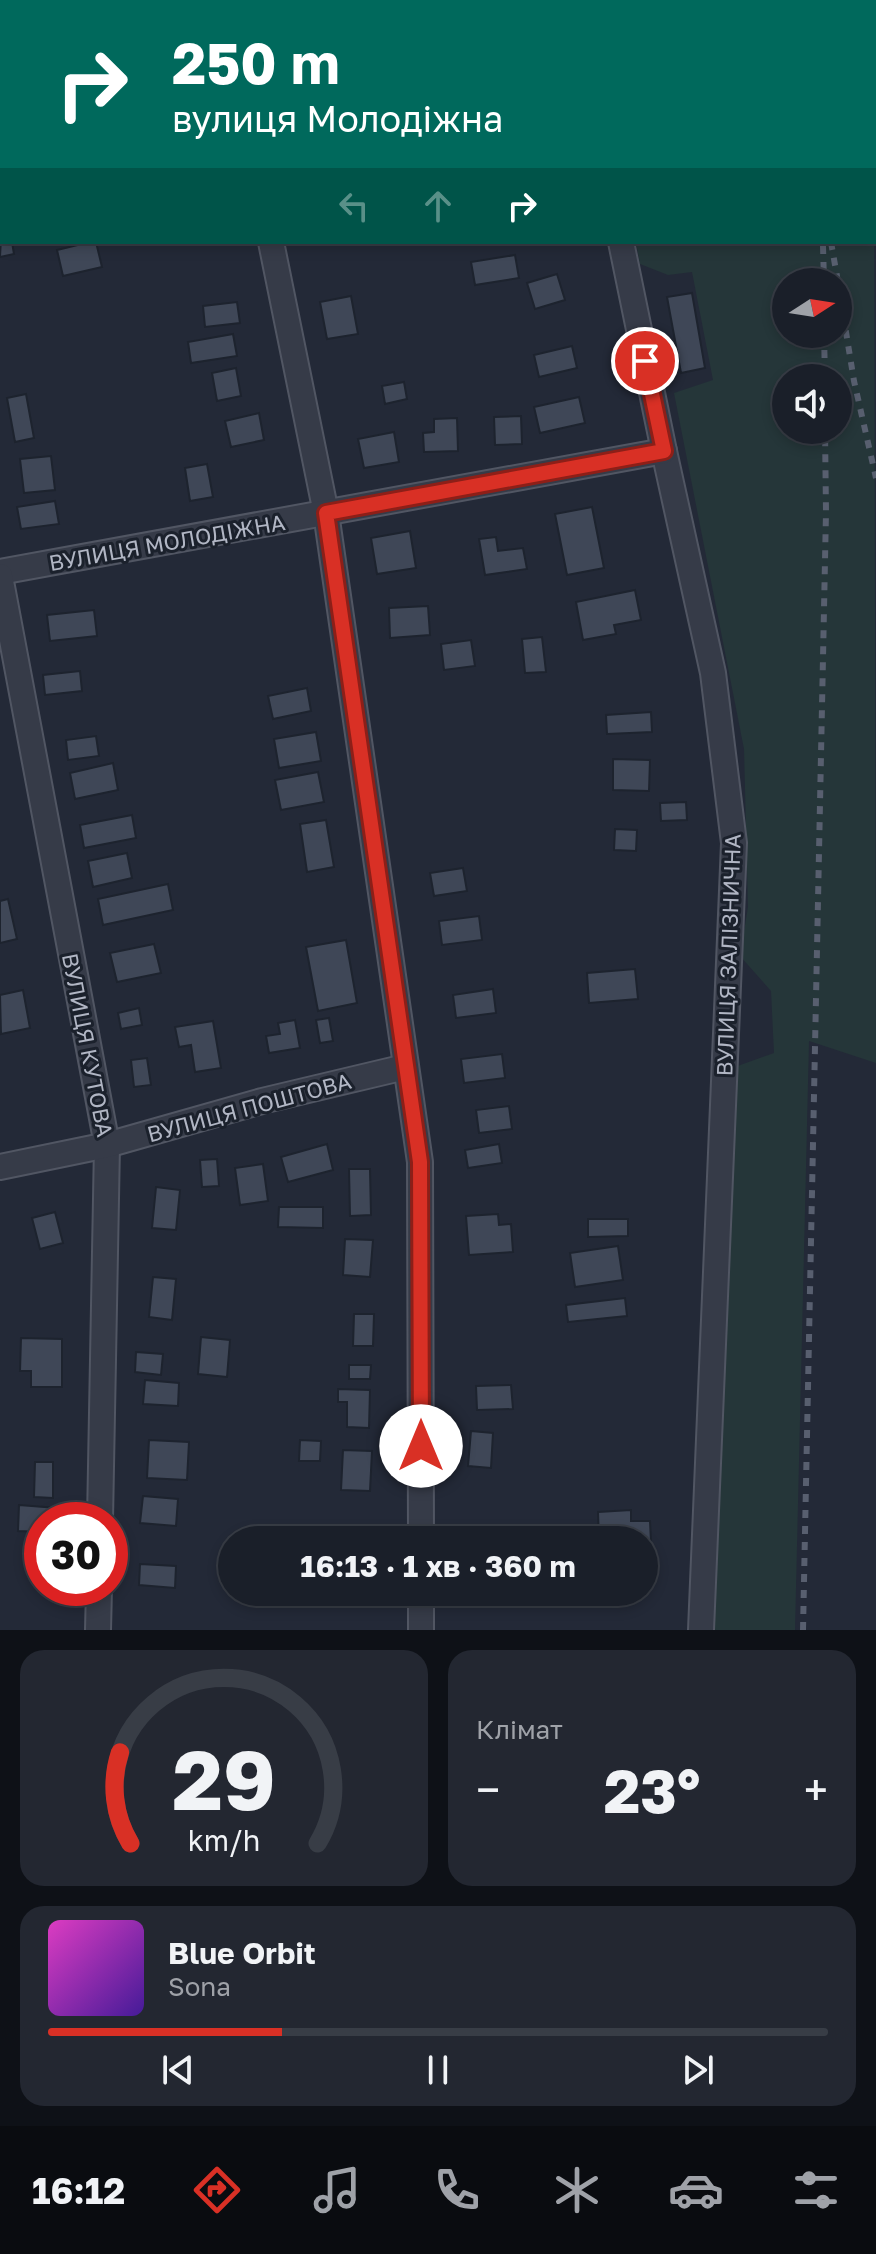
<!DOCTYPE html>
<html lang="uk">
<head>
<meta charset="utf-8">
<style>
	:root { --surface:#1a1f29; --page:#232731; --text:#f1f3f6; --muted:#9fa2a8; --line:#383d46; --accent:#d93025 }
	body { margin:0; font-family:"Golos Text",sans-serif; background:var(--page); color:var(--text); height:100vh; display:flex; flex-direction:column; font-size:30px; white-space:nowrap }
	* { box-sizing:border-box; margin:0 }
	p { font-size:26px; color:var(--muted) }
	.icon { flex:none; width:44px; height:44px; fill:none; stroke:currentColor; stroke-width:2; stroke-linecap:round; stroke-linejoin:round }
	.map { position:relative; height:1630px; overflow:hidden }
	.sheet { display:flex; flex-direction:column; gap:20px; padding:20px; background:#0e1117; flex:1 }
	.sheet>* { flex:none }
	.top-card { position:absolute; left:0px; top:0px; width:876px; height:244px; box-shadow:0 4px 12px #0003,0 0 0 2px var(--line); background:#00695c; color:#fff; overflow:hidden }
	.needle { width:52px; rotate:78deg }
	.controls { position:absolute; left:772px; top:268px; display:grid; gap:16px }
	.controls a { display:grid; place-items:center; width:80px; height:80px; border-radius:50%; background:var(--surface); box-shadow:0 4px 12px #0003,0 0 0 2px var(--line); font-size:40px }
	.speed { position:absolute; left:24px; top:1502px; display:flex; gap:16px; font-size:40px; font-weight:700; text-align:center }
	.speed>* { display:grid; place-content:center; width:104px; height:104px; border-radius:50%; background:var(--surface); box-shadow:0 4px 12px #0003,0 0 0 2px var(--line); line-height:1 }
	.speed .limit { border:12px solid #d22; background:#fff; color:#111 }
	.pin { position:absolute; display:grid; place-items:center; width:68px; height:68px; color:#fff; margin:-34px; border:4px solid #fff; border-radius:50%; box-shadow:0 2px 8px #0007 }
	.me { position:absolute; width:88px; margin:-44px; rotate:0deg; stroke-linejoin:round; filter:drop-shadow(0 0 6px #0008) }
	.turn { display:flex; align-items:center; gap:28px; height:168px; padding:0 40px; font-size:36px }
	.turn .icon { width:104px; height:104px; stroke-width:2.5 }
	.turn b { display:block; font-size:56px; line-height:68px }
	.lanes { display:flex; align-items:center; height:76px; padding:0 40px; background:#0003; justify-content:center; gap:40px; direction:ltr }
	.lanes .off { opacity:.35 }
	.big { font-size:60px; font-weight:700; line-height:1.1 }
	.sheet .tile { flex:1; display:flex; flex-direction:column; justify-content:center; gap:12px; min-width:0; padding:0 28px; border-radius:24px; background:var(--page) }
	.sheet .dial { align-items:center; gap:0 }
	.dial svg { height:208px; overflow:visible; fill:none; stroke:var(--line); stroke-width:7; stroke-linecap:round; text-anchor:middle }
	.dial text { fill:var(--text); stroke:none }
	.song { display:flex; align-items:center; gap:24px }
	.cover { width:96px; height:96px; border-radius:12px; background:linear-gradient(135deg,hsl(310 70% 55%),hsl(260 70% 35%)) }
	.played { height:8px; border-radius:4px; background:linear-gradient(90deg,var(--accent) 30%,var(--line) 30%) }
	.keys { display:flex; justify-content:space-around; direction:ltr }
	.heat { display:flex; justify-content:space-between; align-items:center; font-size:44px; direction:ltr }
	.sheet .tiles { flex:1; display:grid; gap:20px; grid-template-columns:1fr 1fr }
	.tile:last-child { grid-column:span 2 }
	.trip { position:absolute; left:218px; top:1526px; width:440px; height:80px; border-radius:40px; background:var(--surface); box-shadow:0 4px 12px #0003,0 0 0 2px var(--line); font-weight:700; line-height:80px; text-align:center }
	.tab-bar { display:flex; height:128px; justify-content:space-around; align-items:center; background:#0a0c10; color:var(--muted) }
	.tab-bar .icon { width:56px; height:56px }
	.tab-bar .on { color:var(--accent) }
	.tab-bar b { font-size:36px; color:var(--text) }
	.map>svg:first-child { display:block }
	.green { fill:#253639; fill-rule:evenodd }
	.building { fill:#3f4757; stroke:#1d232e; stroke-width:2 }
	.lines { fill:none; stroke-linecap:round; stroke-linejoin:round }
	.minor-casing { stroke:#515663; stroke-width:28 }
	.minor { stroke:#363b48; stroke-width:24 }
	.rail { stroke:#585f6f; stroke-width:6; stroke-dasharray:8 8; stroke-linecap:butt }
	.route-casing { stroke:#8d1f18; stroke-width:20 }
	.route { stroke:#d93025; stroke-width:14 }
	.labels { text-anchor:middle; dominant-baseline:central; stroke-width:6; stroke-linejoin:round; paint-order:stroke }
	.street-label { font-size:22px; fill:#b1b6c4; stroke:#1b212c }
</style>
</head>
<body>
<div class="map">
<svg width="876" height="1630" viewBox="0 0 876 1630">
	<rect width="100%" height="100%" fill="#232937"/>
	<path class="green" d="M 874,147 L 876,1063 L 809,1041 L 795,1630 L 712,1630 L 732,1068 L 774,1053 L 771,991 L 740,956 L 748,907 L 744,749 L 674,393 L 713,380 L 692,272 L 668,275 L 640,264 L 636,242 L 874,242 ZM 786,282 L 838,282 L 838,334 L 786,334 ZM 786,378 L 838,378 L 838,430 L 786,430 Z"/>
	<g class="building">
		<polygon points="2,218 2,242 12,242 14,254 0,257"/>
		<polygon points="90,242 96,242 102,267 63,276 57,250"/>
		<polygon points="515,255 519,278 475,285 471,262"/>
		<polygon points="557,274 565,300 535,309 527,283"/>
		<polygon points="692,293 705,368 681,373 667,297"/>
		<polygon points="351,296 358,334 327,339 320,302"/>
		<polygon points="237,302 240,323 205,327 203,306"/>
		<polygon points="233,334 237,356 191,363 188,342"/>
		<polygon points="572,346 577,368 539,377 534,355"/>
		<polygon points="236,368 241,396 217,401 212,373"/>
		<polygon points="404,382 407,399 385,404 382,386"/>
		<polygon points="26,394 34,438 15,442 7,398"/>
		<polygon points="579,397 585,423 540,433 534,407"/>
		<polygon points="259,413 264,440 231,447 225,421"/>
		<polygon points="521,416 522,444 495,445 494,417"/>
		<polygon points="457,418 458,451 424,452 423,433 434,432 434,419"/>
		<polygon points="394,432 399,462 364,468 358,439"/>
		<polygon points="51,456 55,490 24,493 20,459"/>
		<polygon points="207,464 213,497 190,501 185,468"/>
		<polygon points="55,501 59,524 21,529 17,507"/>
		<polygon points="592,507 604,568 567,575 555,514"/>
		<polygon points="410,531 416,568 377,574 371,538"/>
		<polygon points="496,537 498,551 523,548 527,569 485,575 479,539"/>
		<polygon points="635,590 641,620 614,625 616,634 583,640 576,602"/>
		<polygon points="428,606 430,635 390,638 389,608"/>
		<polygon points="94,610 97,636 50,641 47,615"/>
		<polygon points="542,637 546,672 525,673 522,639"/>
		<polygon points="471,640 475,666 444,670 441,644"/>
		<polygon points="80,671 82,691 45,695 43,675"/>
		<polygon points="307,688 311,711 273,719 268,696"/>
		<polygon points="651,712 652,732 607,734 606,715"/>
		<polygon points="316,732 321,761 279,768 274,739"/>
		<polygon points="96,736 99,756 68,760 66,740"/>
		<polygon points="613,759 650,760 649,791 613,790"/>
		<polygon points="113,763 118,790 75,799 70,773"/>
		<polygon points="318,772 324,802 281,810 275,780"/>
		<polygon points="686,802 687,820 661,821 660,803"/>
		<polygon points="132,815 136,838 84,848 80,825"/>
		<polygon points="326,820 334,867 307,872 300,824"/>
		<polygon points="615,829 637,830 636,851 614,850"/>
		<polygon points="127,853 132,878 93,887 88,861"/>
		<polygon points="463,868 467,891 434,896 430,873"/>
		<polygon points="168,884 173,910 103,925 98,899"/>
		<polygon points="8,899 17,939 0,943 0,901"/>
		<polygon points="479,916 482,940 442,945 439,921"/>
		<polygon points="346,940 357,1003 318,1011 306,947"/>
		<polygon points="154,944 161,973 117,982 110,953"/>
		<polygon points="635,969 638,999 589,1003 587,973"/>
		<polygon points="493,989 496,1013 456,1018 453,995"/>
		<polygon points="23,990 30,1028 1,1034 0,995"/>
		<polygon points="139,1008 142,1025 121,1029 118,1013"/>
		<polygon points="329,1018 333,1041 320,1043 316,1020"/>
		<polygon points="295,1020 300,1048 269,1053 266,1036 280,1034 278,1023"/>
		<polygon points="213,1021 221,1068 195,1072 191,1045 179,1047 175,1027"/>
		<polygon points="502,1054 505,1078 464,1083 461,1059"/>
		<polygon points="147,1058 151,1085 134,1087 131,1060"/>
		<polygon points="509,1106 512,1129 479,1133 476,1110"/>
		<polygon points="327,1144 333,1170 288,1182 281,1157"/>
		<polygon points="499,1144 502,1163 468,1168 465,1150"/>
		<polygon points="217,1159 219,1186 202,1187 200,1160"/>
		<polygon points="263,1164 268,1201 240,1205 235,1168"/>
		<polygon points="349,1169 370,1169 371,1215 350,1216"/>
		<polygon points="156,1187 180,1190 176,1230 152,1228"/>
		<polygon points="279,1207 323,1207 323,1228 278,1227"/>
		<polygon points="55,1212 63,1243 40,1249 32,1218"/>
		<polygon points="498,1214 499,1225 511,1224 513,1252 469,1255 466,1216"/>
		<polygon points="588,1219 628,1219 628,1236 588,1237"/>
		<polygon points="345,1239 373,1240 370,1277 343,1275"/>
		<polygon points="618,1246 623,1280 575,1287 570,1253"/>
		<polygon points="153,1277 176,1279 172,1320 149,1317"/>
		<polygon points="625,1298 627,1316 568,1322 566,1305"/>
		<polygon points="354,1314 374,1314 373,1346 353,1346"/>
		<polygon points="201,1337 230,1340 227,1377 198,1374"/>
		<polygon points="21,1338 62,1339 62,1387 31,1387 31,1371 20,1371"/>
		<polygon points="136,1352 163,1354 161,1375 135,1372"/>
		<polygon points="349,1365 371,1365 370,1379 349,1379"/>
		<polygon points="145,1380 179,1383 178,1406 143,1404"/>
		<polygon points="511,1385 513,1409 477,1410 476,1386"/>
		<polygon points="338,1389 370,1390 369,1428 347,1427 347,1402 338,1402"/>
		<polygon points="471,1431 493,1433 491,1468 468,1466"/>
		<polygon points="149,1440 189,1442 187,1480 147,1478"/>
		<polygon points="300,1440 321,1441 320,1461 299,1461"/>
		<polygon points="343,1450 372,1451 370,1491 341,1490"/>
		<polygon points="35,1462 53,1462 53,1498 34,1497"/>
		<polygon points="143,1496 178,1499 176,1526 140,1523"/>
		<polygon points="19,1505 57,1508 56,1520 42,1520 42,1532 18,1531"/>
		<polygon points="631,1510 631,1521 650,1521 651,1542 599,1540 598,1512"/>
		<polygon points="140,1564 176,1566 175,1588 139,1585"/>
	</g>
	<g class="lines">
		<g class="minor-casing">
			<g id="minor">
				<polyline points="222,0 223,2"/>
				<polyline points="572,0 573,2"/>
				<polyline points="13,2 23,0"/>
				<polyline points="271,242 326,513 420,1162 421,1540"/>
				<polyline points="621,242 664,451 713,673 734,843 701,1630"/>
				<polyline points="0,572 664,451"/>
				<polyline points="0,576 107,1145 100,1520"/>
				<polyline points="0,1167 107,1145 262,1101 405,1067"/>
				<polyline points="421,1592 421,1630"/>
				<polyline points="98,1630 99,1588"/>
			</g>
		</g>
		<use href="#minor" class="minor"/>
		<g class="rail">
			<polyline points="862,0 863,2"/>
			<polyline points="834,2 834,0"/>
			<polyline points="874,130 876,152"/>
			<polyline points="831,242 838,282"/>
			<polyline points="823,246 824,282"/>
			<polyline points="838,283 854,381 876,478"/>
			<polyline points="824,334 825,378"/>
			<polyline points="803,1630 826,512 825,430"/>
		</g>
	</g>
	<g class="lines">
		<g class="route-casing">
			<polyline id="route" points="421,1446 420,1162 326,513 664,451 645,361"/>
		</g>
		<use href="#route" class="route"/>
	</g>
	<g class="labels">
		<g class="street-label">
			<text transform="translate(167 542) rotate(-10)">ВУЛИЦЯ МОЛОДІЖНА</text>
			<text transform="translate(728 955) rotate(-88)">ВУЛИЦЯ ЗАЛІЗНИЧНА</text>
			<text transform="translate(88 1045) rotate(79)">ВУЛИЦЯ КУТОВА</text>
			<text transform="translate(249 1107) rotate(-15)">ВУЛИЦЯ ПОШТОВА</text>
		</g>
	</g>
</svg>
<div class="controls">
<a><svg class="needle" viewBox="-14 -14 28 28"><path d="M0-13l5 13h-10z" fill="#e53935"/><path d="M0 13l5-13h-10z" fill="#9fa2a8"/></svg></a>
<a><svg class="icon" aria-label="sound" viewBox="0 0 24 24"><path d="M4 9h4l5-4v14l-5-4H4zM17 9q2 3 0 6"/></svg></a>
</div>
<div class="speed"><div class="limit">30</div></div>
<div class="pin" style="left:645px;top:361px;background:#d93025"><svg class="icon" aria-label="arrive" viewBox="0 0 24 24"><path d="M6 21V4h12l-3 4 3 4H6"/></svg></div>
<svg class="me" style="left:421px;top:1446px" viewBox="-20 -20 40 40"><circle r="19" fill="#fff"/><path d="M0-13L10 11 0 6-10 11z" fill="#d93025"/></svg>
<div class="trip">16:13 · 1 хв · 360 m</div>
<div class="top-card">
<div class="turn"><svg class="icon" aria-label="right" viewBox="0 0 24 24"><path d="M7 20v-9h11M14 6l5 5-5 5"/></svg><div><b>250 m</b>вулиця Молодіжна</div></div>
<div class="lanes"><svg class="icon off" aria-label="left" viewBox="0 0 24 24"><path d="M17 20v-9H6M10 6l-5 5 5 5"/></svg><svg class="icon off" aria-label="ahead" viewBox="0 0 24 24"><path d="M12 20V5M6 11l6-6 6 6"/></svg><svg class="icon" aria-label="right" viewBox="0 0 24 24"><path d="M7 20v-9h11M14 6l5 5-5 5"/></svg></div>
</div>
</div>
<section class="sheet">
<div class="tiles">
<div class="tile dial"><svg viewBox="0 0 100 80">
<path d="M14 69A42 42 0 1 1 86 69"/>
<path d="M14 69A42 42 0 0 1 10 34" stroke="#d93025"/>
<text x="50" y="56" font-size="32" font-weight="700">29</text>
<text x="50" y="72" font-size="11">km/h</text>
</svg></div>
<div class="tile"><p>Клімат</p>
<div class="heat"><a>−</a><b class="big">23°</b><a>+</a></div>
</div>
<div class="tile">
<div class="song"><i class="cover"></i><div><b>Blue Orbit</b><p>Sona</p></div></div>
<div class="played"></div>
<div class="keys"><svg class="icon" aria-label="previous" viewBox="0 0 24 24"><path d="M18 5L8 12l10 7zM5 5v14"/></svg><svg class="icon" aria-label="pause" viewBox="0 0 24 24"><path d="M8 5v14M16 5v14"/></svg><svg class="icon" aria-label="next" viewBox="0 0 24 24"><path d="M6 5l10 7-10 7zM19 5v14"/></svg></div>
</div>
</div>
</section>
<nav class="tab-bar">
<b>16:12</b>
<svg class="icon on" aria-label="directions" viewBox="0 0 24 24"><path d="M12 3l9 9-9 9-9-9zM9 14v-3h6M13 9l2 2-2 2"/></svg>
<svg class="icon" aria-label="music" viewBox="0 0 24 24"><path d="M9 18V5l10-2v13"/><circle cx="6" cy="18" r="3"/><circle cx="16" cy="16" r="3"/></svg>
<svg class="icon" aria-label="phone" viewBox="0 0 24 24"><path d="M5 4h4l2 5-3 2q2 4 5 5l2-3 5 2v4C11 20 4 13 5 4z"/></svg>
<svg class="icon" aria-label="climate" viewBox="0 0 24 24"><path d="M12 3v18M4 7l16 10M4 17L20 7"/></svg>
<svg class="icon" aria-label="car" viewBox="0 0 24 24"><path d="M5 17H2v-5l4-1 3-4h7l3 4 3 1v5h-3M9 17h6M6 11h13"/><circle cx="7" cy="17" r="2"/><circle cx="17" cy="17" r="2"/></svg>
<svg class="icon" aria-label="filters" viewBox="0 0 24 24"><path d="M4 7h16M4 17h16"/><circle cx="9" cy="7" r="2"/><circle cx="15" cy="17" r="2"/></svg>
</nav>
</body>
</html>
